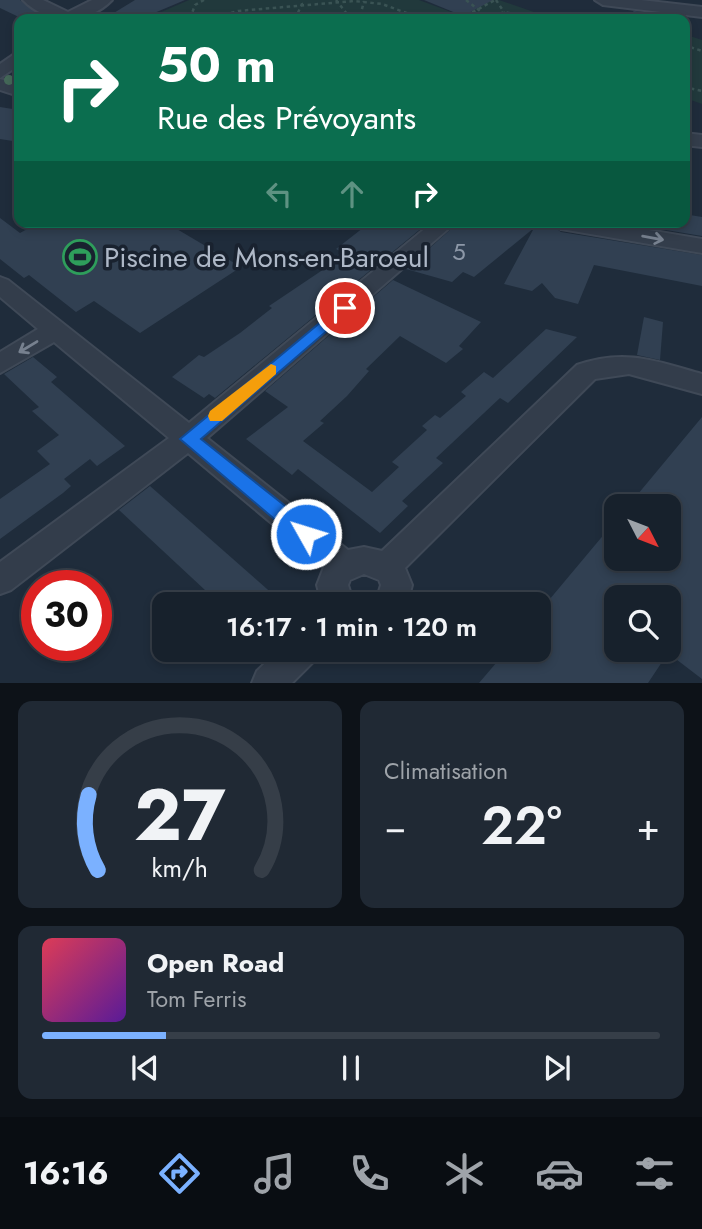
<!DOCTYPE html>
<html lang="fr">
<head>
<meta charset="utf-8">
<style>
	:root { --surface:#17212c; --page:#202934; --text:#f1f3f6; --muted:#9ea3a9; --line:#363e48; --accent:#7bb1ff }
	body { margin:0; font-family:Jost,sans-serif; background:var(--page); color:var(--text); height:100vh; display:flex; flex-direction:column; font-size:26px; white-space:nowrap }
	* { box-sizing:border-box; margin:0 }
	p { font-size:23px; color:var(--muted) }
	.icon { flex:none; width:38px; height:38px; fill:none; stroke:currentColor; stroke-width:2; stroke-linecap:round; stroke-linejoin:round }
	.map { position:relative; height:683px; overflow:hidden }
	.drawer { display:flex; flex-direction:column; gap:18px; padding:18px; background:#0d1218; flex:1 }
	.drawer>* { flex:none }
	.guide { position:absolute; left:14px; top:14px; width:676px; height:214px; border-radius:14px; box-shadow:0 4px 10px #0003,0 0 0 2px var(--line); background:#0b6e4f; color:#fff; overflow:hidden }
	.needle { width:46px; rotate:132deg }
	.controls { position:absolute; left:604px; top:494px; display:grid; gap:14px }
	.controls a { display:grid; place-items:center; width:77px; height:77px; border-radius:14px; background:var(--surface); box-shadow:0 4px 10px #0003,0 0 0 2px var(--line); font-size:35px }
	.speed { position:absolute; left:21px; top:570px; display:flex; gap:14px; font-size:35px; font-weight:700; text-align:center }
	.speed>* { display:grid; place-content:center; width:91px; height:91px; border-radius:50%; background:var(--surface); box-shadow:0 4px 10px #0003,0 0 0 2px var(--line); line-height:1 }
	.speed .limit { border:10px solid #d22; background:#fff; color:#111 }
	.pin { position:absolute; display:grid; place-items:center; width:60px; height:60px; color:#fff; margin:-30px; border:4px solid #fff; border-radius:50%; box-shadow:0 2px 7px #0007 }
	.me { position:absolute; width:77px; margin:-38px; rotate:309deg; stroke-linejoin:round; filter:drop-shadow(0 0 5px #0008) }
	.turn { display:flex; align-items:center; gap:24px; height:147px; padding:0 28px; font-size:32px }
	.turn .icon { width:91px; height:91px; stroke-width:2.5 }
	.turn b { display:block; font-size:49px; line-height:60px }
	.lanes { display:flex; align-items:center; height:66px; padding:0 28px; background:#0003; justify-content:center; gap:35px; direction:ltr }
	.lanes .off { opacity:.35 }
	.big { font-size:52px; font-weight:600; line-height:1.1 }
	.drawer .tile { flex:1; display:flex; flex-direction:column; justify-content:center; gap:10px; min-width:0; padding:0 24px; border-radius:14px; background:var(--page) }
	.drawer .dial { align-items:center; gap:0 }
	.dial svg { height:182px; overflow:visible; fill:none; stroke:var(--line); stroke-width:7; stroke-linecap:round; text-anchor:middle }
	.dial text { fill:var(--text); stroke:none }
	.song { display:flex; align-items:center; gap:21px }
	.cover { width:84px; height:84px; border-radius:10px; background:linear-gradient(135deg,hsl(350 70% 55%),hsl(270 70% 35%)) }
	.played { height:7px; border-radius:4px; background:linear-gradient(90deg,var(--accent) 20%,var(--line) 20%) }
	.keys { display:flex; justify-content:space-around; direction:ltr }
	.heat { display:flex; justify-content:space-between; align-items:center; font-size:38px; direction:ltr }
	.drawer .tiles { flex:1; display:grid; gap:18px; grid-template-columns:1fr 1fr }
	.tile:last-child { grid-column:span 2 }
	.trip { position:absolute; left:152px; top:592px; width:399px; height:70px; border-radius:14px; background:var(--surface); box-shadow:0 4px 10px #0003,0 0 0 2px var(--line); font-weight:600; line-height:70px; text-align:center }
	.tabs { display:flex; height:112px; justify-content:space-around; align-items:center; background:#090d12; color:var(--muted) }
	.tabs .icon { width:49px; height:49px }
	.tabs .active { color:var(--accent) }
	.tabs b { font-size:32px; color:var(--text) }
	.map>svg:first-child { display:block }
	.green { fill:#21393c }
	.building { fill:#314052; fill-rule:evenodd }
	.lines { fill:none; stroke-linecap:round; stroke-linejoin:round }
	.minor-casing { stroke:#3f4957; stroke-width:4 }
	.path { stroke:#3a5354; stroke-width:2.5; stroke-dasharray:3.5 3.5; stroke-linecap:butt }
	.minor { fill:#333d4b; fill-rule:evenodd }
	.tree { fill:#446858 }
	.oneway { stroke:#77818f }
	.route { fill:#1a73e8; stroke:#114b97; stroke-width:2 }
	.slow { fill:#f59e0b }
	.labels { text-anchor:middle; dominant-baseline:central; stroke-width:7; stroke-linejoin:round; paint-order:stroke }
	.number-label { font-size:24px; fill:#8d98a8 }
	.poi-label { font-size:28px; fill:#aeb8c7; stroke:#19222f; text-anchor:start }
</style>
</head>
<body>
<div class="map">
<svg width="702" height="683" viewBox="0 0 702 683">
	<rect width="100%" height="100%" fill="#1f2c3b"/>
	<g class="green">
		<polygon points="189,0 419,0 462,16 491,0 499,0 554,19 407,19 391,13 380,19 145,19"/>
		<polygon points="684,34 702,40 702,104 688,99 684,102"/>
	</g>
	<g class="building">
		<polygon points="0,0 20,0 41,15 23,19 0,8"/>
		<polygon points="135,0 185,0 140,19 104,19"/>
		<polygon points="424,0 493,0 463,16"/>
		<polygon points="634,11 678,17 623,19"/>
		<polygon points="0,107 19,110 19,142 0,139"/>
		<polygon points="684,214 702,217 702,236 618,222 684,222"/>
		<polygon points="0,218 20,233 40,222 165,222 241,267 140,333 94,301 76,312 29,275 24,278 0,259"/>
		<polygon points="382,222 429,222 215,398 209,394 204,398 172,377 199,355 204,357 240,333 272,308 269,306 333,263 330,261 342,252 336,249 368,224"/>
		<polygon points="459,222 512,222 544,228 544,222 548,222 561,232 702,255 702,286 594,265 578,304 555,298 542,283 532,291 504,284 534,228 474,277 463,272 452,282 406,269"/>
		<polygon points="393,280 481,322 459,346 463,349 446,363 400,336 366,369 369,371 347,396 320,421 324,423 303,441 372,492 399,467 392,462 427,430 422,426 435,415 440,418 466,396 461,392 484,372 493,378 546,329 577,337 508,403 500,398 436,458 443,463 402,501 408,506 380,533 298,469 292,475 246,439 288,407 265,391"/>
		<polygon points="644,317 663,322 660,360 637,355"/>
		<polygon points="33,357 57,377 51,382 125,446 97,466 90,459 64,479 71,486 63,493 0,539 0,499 50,464 37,451 59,435 32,411 39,407 4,374"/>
		<path d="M 702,417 L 702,679 L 668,653 L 648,683 L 479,683 L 508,649 L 539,649 L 539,612 L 616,520 L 616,558 L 668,558 L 668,506 L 628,506 ZM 616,597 L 668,597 L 668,649 L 616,649 Z"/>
		<polygon points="150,486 284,604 220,604 119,510"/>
	</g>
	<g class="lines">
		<g class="minor-casing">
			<g id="minor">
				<path d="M 23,0 L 43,0 L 68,12 L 92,0 L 112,0 C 88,25 46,24 23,0 Z"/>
				<polygon points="595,0 641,0 702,7 702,17 603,5"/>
				<polygon points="19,51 19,65 0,78 0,64"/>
				<polygon points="0,79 19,85 19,96 0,90"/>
				<polygon points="684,133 702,135 702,147 684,145"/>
				<path d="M 433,222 L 456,222 L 207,438 L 348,550 L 364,547 L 382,551 L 577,365 C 625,348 656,361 702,374 L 702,394 L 629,374 L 595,379 L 405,568 L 412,585 L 407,604 L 375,604 L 381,585 L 379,580 L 364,574 L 350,580 L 348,585 L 354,604 L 322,604 L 317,585 L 324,567 L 188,453 L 11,590 L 0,594 L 0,562 L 169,438 L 54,342 L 0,373 L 0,352 L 38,329 L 0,297 L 0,277 L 8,280 L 189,423 Z"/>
				<polygon points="551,222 601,222 702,239 702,253 561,229"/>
				<polygon points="280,649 319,649 315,660 292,683 252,683 257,671"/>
			</g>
		</g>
		<g class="path">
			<polyline points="204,0 195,5 191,16 215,18"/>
			<polyline points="336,0 351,19"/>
			<polyline points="466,0 489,18"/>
			<polyline points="496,0 504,12"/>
			<polyline points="173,19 191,16"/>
			<polyline points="211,19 238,11 354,1 382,4 412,15 450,19"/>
			<polyline points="295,19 302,4 300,0"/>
			<polyline points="353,19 361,13 364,1"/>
			<polyline points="460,19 495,0"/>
			<polyline points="487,19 504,12 536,19"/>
			<polyline points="684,45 702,51"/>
			<polyline points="684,87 702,91"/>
		</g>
		<use href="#minor" class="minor"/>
	</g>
	<circle class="tree" cx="9" cy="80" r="5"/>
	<defs><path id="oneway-shaft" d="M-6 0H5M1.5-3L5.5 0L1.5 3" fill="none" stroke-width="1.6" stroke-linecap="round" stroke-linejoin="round" transform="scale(1.75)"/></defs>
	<g class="oneway">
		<use href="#oneway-shaft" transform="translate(653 238) rotate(10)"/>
		<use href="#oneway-shaft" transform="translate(28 347) rotate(149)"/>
	</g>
	<polygon class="route" points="345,302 350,304 350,311 201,439 313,528 316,534 313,540 299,540 180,439"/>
	<polygon class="slow" points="271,364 276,366 276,374 222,421 210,421 208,416 210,411"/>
	<defs>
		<g id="stadium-ring" transform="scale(1.75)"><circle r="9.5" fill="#19222f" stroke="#2e9e5b" stroke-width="1.5"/><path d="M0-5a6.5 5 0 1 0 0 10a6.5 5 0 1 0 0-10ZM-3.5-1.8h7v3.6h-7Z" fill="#2e9e5b"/></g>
	</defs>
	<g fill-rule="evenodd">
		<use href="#stadium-ring" x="80" y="257"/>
	</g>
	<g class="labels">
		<g class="number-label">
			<text x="459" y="251">5</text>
		</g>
		<g class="poi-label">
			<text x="104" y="257">Piscine de Mons-en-Baroeul</text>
		</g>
	</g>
</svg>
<div class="controls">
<a><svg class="needle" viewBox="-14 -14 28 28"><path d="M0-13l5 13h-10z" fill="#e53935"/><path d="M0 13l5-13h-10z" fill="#9ea3a9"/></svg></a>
<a><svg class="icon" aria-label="search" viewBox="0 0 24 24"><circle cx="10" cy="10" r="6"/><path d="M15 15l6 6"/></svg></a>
</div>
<div class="speed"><div class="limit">30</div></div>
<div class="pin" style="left:345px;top:308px;background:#d93025"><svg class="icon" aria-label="arrive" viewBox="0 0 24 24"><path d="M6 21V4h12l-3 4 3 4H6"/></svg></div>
<svg class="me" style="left:306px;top:534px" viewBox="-20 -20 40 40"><circle r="17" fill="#1a73e8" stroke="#fff" stroke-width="3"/><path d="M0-11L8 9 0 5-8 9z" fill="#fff"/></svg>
<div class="trip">16:17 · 1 min · 120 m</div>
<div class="guide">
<div class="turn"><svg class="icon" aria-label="right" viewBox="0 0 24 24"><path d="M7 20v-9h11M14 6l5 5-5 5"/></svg><div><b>50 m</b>Rue des Prévoyants</div></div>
<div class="lanes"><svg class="icon off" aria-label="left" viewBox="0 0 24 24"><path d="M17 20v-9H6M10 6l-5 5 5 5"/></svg><svg class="icon off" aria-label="ahead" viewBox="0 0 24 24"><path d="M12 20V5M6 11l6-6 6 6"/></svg><svg class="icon" aria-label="right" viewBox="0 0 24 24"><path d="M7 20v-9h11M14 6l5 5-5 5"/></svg></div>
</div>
</div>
<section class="drawer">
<div class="tiles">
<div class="tile dial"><svg viewBox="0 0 100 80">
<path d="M14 69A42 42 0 1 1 86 69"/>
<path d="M14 69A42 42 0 0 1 10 36" stroke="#7bb1ff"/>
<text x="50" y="56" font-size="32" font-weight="700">27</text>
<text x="50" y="72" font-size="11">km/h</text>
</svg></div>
<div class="tile"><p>Climatisation</p>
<div class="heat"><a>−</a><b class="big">22°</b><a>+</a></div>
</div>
<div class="tile">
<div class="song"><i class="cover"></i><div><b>Open Road</b><p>Tom Ferris</p></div></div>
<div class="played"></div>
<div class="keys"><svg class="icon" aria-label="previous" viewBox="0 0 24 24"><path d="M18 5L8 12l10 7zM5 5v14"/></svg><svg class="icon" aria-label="pause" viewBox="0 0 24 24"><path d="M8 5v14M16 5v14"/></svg><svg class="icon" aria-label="next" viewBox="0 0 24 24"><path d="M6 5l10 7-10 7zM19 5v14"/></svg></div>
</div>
</div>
</section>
<nav class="tabs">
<b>16:16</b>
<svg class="icon active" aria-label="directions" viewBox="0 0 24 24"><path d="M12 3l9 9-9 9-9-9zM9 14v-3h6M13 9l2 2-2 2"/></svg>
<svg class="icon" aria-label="music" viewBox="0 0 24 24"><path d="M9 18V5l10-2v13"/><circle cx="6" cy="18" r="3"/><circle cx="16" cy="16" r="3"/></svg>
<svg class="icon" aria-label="phone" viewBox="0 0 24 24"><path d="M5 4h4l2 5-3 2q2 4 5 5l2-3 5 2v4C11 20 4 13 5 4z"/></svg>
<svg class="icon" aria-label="climate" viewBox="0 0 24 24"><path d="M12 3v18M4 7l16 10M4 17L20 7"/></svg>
<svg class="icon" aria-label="car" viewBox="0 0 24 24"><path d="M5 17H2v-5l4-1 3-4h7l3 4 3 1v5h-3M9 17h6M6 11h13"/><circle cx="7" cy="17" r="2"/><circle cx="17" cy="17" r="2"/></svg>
<svg class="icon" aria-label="filters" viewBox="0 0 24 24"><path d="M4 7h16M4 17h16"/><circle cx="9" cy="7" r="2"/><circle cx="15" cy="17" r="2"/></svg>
</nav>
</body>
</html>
